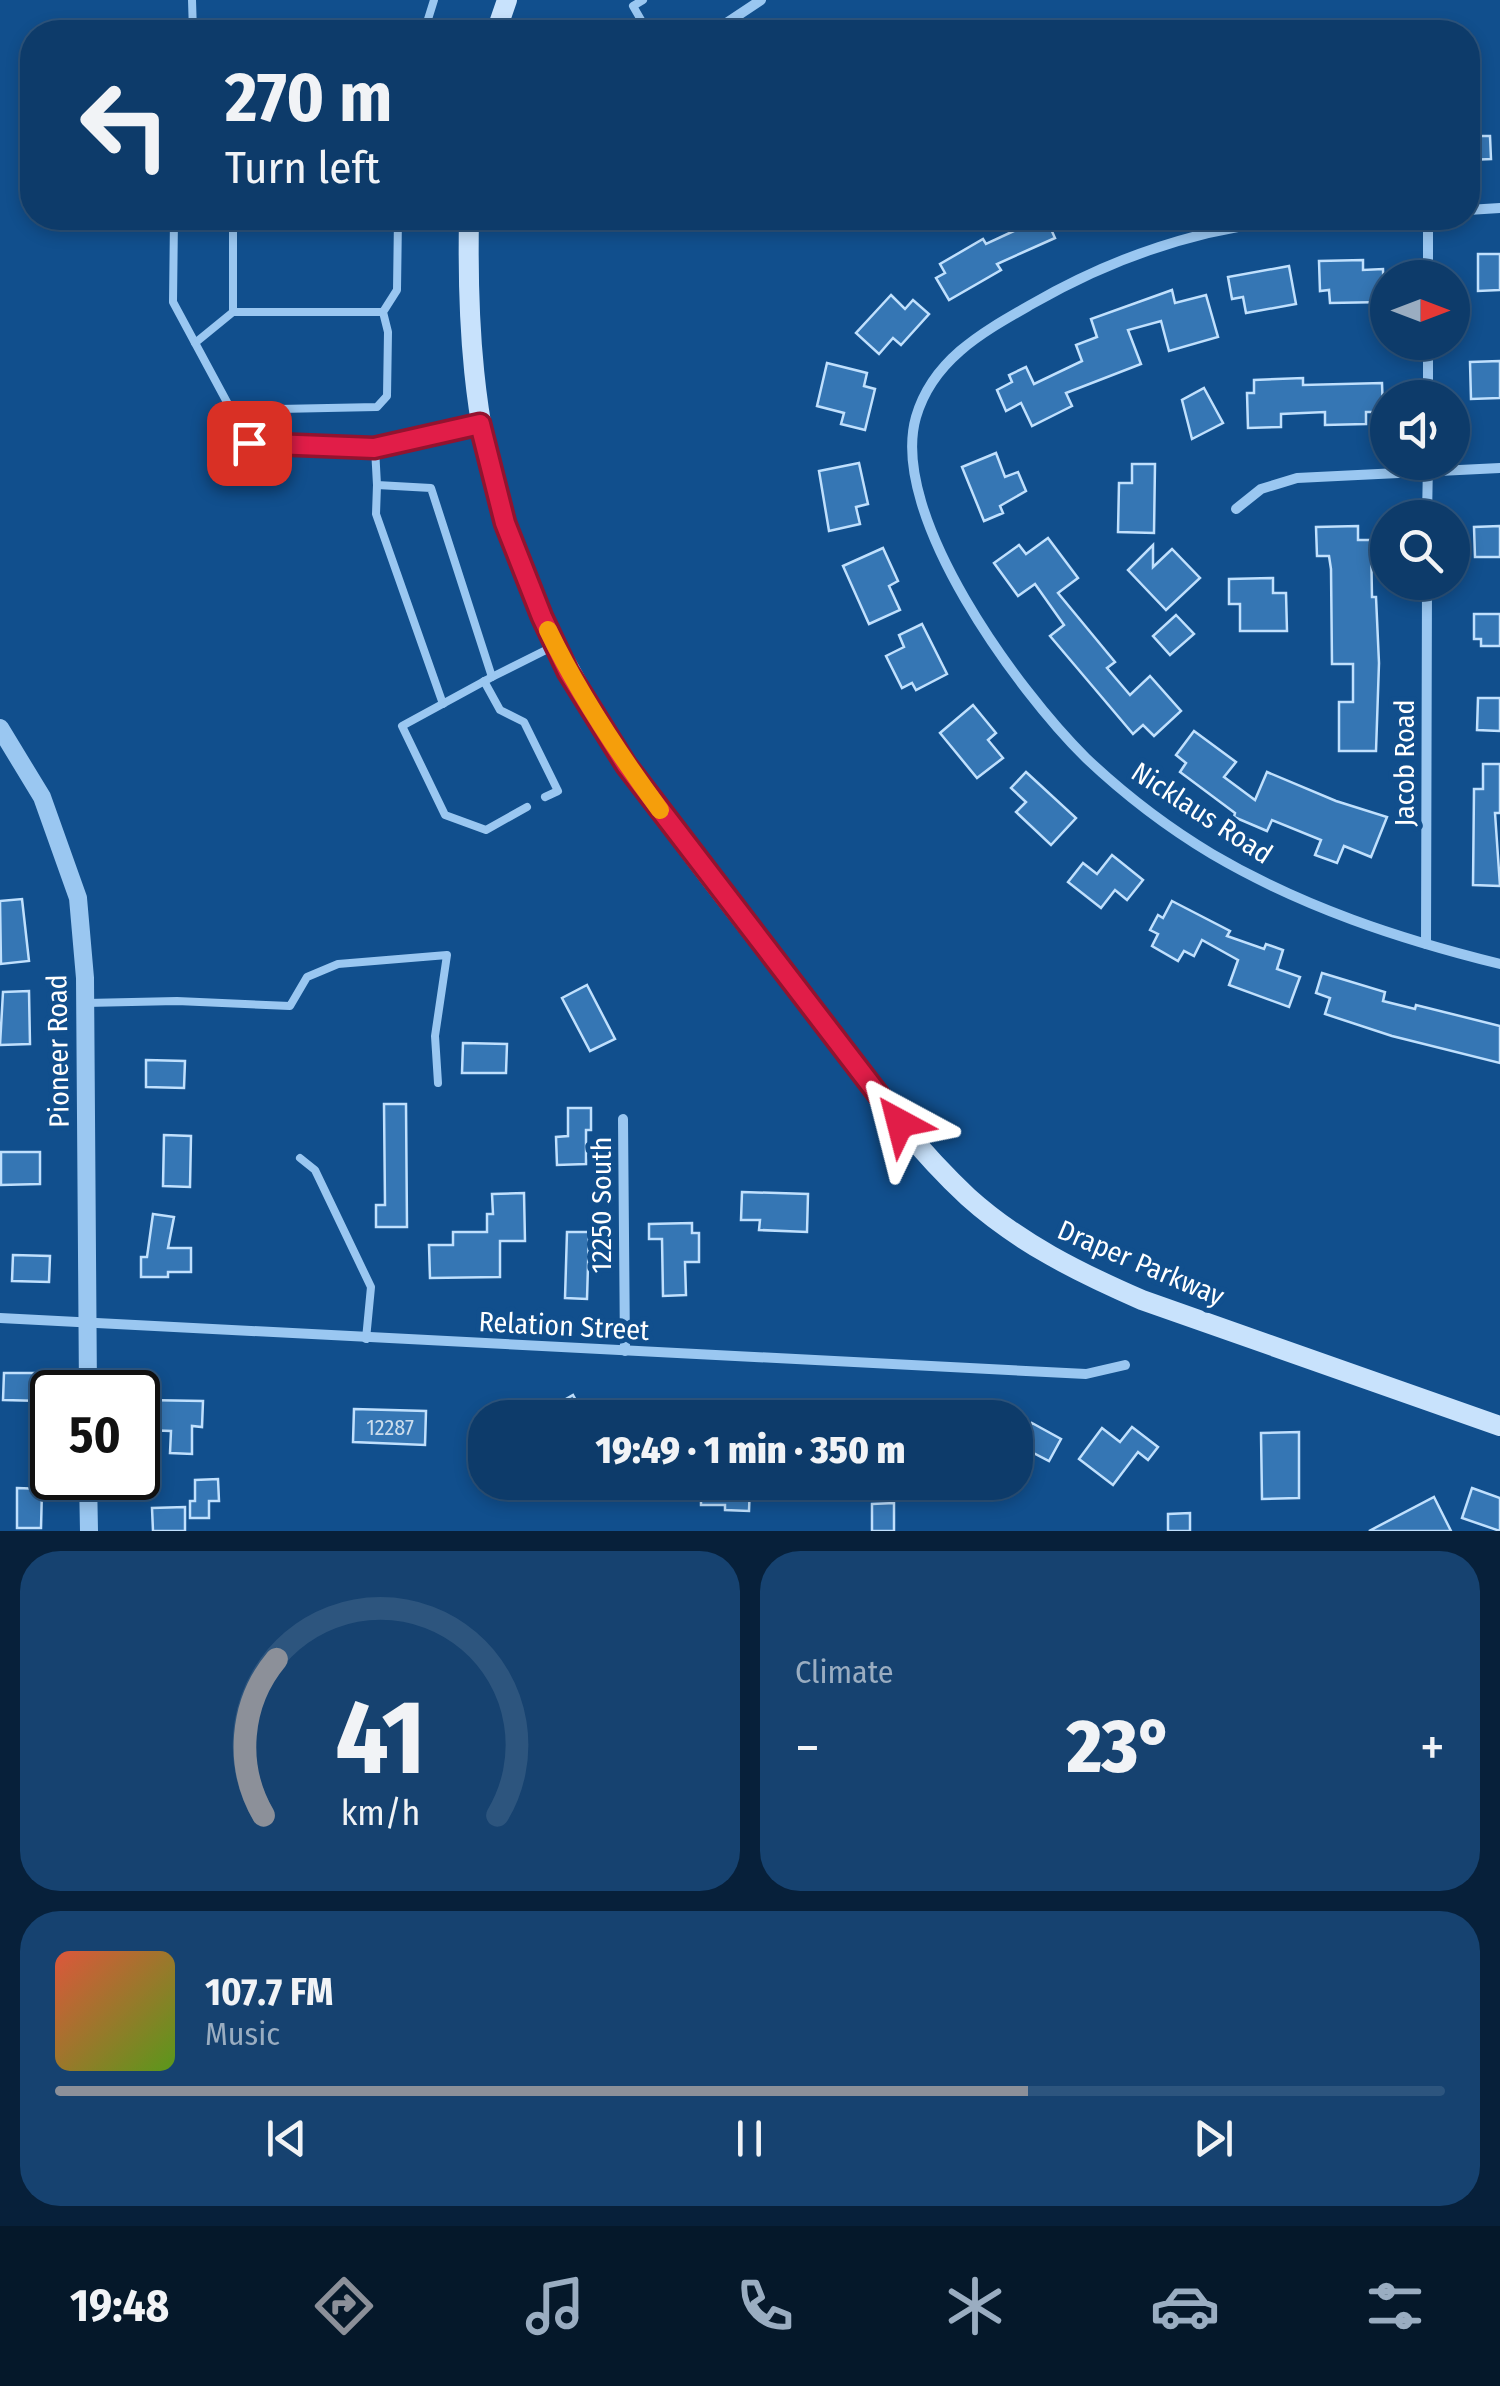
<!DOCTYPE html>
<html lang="en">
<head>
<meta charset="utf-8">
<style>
	:root { --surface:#0d3b6a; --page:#164270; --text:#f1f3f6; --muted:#9aadc1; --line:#2d557e; --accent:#8c9099 }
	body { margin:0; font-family:"Fira Sans Condensed",sans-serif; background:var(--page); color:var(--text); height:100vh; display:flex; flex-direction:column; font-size:38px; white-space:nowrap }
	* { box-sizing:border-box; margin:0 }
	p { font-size:32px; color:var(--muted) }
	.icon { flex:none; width:55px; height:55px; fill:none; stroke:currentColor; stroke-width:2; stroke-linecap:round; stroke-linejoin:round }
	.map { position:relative; height:1531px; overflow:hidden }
	.details { display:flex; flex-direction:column; gap:20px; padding:20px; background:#07203a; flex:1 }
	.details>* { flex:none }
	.banner { position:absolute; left:20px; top:20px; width:1460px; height:210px; border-radius:40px; box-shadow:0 5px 15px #0003,0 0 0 2px var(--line); background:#0d3b6a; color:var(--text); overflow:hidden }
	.needle { width:65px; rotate:90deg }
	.buttons { position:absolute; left:1370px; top:260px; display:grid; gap:20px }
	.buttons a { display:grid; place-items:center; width:100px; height:100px; border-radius:50%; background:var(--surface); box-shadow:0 5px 15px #0003,0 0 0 2px var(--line); font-size:50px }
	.speed { position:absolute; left:30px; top:1370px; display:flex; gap:20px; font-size:50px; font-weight:700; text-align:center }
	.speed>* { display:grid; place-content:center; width:130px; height:130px; border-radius:50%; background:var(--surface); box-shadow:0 5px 15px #0003,0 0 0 2px var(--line); line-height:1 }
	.speed .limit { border:5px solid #111; border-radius:15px; background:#fff; color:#111 }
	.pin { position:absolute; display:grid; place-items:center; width:85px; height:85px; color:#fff; margin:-42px; border-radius:20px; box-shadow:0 5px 15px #0006 }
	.me { position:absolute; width:110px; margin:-55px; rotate:322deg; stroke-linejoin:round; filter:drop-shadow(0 0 8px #0008) }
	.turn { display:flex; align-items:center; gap:35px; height:210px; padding:0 40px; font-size:45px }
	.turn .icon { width:130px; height:130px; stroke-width:2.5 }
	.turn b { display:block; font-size:70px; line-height:85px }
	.big { font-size:75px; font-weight:800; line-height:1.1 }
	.details .card { flex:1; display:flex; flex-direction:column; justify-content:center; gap:15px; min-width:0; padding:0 35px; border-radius:40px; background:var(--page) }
	.details .dial { align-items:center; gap:0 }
	.dial svg { height:260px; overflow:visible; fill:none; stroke:var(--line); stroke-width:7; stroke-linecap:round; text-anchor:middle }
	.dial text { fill:var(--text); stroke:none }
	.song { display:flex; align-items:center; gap:30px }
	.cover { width:120px; height:120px; border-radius:15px; background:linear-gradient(135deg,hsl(10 70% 55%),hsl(90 70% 35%)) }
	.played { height:10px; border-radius:5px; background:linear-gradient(90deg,var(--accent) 70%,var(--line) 70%) }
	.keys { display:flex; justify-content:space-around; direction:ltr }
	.heat { display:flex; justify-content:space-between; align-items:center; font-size:55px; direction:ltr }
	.details .tiles { flex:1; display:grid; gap:20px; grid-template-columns:1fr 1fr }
	.card:last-child { grid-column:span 2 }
	.trip { position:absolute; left:468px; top:1400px; width:565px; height:100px; border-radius:40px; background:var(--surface); box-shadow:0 5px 15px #0003,0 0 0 2px var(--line); font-weight:800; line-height:100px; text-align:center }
	.tabs { display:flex; height:160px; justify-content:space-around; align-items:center; background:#05182a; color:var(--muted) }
	.tabs .icon { width:70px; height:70px }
	.tabs .selected { color:var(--accent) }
	.tabs b { font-size:45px; color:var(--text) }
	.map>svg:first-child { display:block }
	.building { fill:#3576b4; stroke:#c0e0fd; stroke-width:2.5 }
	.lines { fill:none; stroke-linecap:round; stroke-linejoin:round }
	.service { stroke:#9ac7f1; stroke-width:8 }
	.minor { stroke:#9ac7f1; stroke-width:10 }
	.tertiary { stroke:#9ac7f1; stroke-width:18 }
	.secondary { stroke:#c8e2fc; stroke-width:20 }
	.route-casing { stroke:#92132f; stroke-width:25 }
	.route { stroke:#e11d48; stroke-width:18 }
	.slow { stroke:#f59e0b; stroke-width:18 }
	.labels { text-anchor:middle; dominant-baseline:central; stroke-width:10; stroke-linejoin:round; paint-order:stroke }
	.number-label { font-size:22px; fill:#ccddec }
	.street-label { font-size:28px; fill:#fff; stroke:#114f8d }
</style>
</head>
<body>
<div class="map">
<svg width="1500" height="1531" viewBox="0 0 1500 1531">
	<rect width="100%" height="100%" fill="#114f8d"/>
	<g class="building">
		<polygon points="1468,136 1490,136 1491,159 1468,160"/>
		<polygon points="1011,218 1046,218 1055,238 997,264 1001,270 949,300 936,278 945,273 940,264 983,239 986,244 1016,230"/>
		<polygon points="1478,254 1500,254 1500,290 1478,291"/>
		<polygon points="1363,260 1363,270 1383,269 1384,302 1330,303 1329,290 1320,291 1319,261"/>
		<polygon points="1289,266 1296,304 1246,313 1243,297 1232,299 1228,277"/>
		<polygon points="1172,290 1175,303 1206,295 1218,337 1169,351 1161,321 1128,330 1141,364 1066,393 1072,406 1032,426 1021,403 1006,411 997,390 1012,382 1009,375 1026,367 1034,384 1082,361 1076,345 1097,337 1091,319"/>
		<polygon points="891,295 905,309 913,300 929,314 901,345 893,338 879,354 856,333"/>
		<polygon points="1500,361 1500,398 1471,399 1470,362"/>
		<polygon points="827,363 867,373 864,386 875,389 865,430 841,424 844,413 817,406"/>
		<polygon points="1303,378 1303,385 1382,383 1383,412 1366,412 1366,424 1325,425 1325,412 1281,414 1281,427 1248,428 1247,393 1254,393 1254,380"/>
		<polygon points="1204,388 1223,423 1192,439 1182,400"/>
		<polygon points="996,453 1005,477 1018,472 1026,491 1000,506 1003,513 984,521 962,467"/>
		<polygon points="859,463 868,504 856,507 860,524 829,531 819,471"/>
		<polygon points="1132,464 1155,464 1154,533 1118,532 1119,483 1132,483"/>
		<polygon points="1358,526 1358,540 1371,540 1372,597 1376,597 1379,663 1376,751 1339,751 1339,702 1353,702 1353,664 1332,664 1331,569 1329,556 1317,556 1316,527"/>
		<polygon points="1500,526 1500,557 1475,557 1474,527"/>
		<polygon points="1048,538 1078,578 1058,593 1115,662 1107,668 1130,695 1150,676 1181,711 1154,736 1143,725 1133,734 1050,636 1064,625 1035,584 1018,596 994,563 1019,545 1026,554"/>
		<polygon points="1153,545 1153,567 1172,549 1200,578 1166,610 1128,570"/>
		<polygon points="883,548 898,581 889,586 900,610 869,624 843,566"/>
		<polygon points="1273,578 1273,593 1286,593 1287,631 1240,631 1240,604 1229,604 1229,579"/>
		<polygon points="1474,614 1500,614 1500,646 1481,646 1481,639 1474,639"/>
		<polygon points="1176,615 1194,634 1170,655 1153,636"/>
		<polygon points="922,624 947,674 916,690 912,683 902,688 886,656 904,647 899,635"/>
		<polygon points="1478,698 1500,698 1500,731 1477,730"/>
		<polygon points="973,705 996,733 988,740 1003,758 977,778 940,733"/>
		<polygon points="1194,731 1236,762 1224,777 1255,800 1267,772 1336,801 1387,817 1371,857 1344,846 1337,863 1315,855 1321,840 1272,820 1267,831 1234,817 1235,813 1180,772 1186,763 1176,755"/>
		<polygon points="1483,764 1500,764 1500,813 1495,813 1500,886 1473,885 1474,789 1483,789"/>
		<polygon points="1026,772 1076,818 1051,845 1016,812 1026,802 1011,788"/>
		<polygon points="1112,855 1143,880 1127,900 1115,890 1101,908 1068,882 1083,863 1097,874"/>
		<polygon points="22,899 29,961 1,964 0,901"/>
		<polygon points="1172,901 1230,931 1227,936 1264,949 1266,944 1283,950 1277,969 1300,977 1289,1007 1229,985 1238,960 1202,940 1194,956 1184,951 1178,961 1152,946 1158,934 1150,930 1158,915 1163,918"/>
		<polygon points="1322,973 1385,992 1383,1001 1415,1009 1416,1005 1500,1026 1500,1063 1392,1036 1325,1014 1330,998 1316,993"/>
		<polygon points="587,985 615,1039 590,1051 562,998"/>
		<polygon points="29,991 30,1044 0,1045 3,992"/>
		<polygon points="463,1043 507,1044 506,1073 462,1073"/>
		<polygon points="146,1060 185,1061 184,1088 146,1087"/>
		<polygon points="384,1104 406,1104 407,1227 376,1227 376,1205 385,1205"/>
		<polygon points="568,1108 591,1108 591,1130 586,1130 586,1164 557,1165 556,1137 568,1136"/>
		<polygon points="164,1135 191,1136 190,1187 163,1186"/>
		<polygon points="1,1152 40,1152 40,1184 1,1185"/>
		<polygon points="742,1192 808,1194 807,1232 759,1230 760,1220 741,1220"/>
		<polygon points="524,1193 525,1241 500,1241 500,1277 430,1278 429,1245 453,1245 453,1232 487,1232 487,1214 493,1214 492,1194"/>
		<polygon points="153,1214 174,1217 168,1248 191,1248 191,1272 168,1272 168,1277 141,1277 141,1257 147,1257"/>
		<polygon points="692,1223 692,1233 699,1233 699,1262 685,1262 686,1295 663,1296 662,1239 649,1239 649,1224"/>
		<polygon points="567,1232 589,1232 587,1299 565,1298"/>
		<polygon points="13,1255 50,1256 49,1282 12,1281"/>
		<polygon points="4,1373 43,1373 42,1401 3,1400"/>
		<polygon points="573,1395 586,1418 533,1418"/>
		<polygon points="144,1400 203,1401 202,1427 192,1426 192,1454 170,1453 171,1431 143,1430"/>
		<polygon points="354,1409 426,1411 425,1445 353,1442"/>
		<polygon points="1032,1423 1061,1439 1049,1461 1020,1446"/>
		<polygon points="1132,1427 1158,1447 1148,1460 1138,1452 1113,1485 1079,1459 1102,1428 1120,1442"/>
		<polygon points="1299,1432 1299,1498 1262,1499 1261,1433"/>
		<polygon points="218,1479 219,1501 209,1501 209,1518 190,1518 190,1501 195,1501 195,1480"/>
		<polygon points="701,1482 750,1483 749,1511 725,1510 725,1505 701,1505"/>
		<polygon points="17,1488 42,1489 41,1528 17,1528"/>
		<polygon points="1472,1488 1500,1498 1500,1531 1462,1518"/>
		<polygon points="1434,1497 1451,1531 1369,1531"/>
		<polygon points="894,1503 894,1531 872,1531 872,1504"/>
		<polygon points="185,1507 185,1531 153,1531 152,1508"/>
		<polygon points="1190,1513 1190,1531 1168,1531 1168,1514"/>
	</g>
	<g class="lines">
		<g class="service">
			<polyline points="192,0 193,32"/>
			<polyline points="643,0 633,6 648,32"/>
			<polyline points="424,32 434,0"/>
			<polyline points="174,218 173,302 249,443 375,448 480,423"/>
			<polyline points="233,312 233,218"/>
			<polyline points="195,343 233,312 383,312"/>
			<polyline points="231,410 377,407 387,396 388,332 383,312 397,290 398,218"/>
			<polyline points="375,448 377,485 431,488 492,677 556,645"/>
			<polyline points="377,485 376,514 443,704"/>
			<polyline points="492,677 402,726 445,815 486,830 527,807"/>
			<polyline points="484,681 500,710 524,722 558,791 545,797"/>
			<polyline points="86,1003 177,1001 290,1006 307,977 338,964 447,955 435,1036 438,1083"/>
			<polyline points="300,1158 315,1170 371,1287 366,1339"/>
		</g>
		<g class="minor">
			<polyline points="713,32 761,0"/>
			<polyline points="1468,210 1500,208"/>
			<path d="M 1318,218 C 1216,222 1119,254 1032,304 C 983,332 933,359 916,417 C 888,515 1019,692 1086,758 C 1124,794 1167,827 1212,854 C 1302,907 1399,939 1500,964"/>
			<polyline points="1428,218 1428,278"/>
			<polyline points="1428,342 1428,398"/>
			<polyline points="1236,509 1261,489 1297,478 1500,468"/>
			<polyline points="1427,518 1428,462"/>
			<polyline points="1426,944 1427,582"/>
			<polyline points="623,1119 625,1351"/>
			<polyline points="0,1318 1086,1374 1125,1365"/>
		</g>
		<g class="tertiary">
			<polyline points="0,728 42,797 78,898 85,978 88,1392"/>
			<polyline points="88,1478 89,1531"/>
		</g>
		<g class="secondary">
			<polyline points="496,32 507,0"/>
			<path d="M 469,218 C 467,320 473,425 505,523 C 563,700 683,843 795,988 C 850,1058 902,1136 968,1197 C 1019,1243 1080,1273 1142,1300 L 1500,1426"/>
		</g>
	</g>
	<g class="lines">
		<g class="route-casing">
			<polyline id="route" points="249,443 374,448 480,424 505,523 542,617 568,672 626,765 900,1123"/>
		</g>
		<use href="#route" class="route"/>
		<path class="slow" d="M 548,630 C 579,694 618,753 660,810"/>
	</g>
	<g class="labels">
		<g class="number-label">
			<text x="390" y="1427">12287</text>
		</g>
		<g class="street-label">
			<text transform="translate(1404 763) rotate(-90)">Jacob Road</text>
			<text transform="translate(1202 813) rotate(33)">Nicklaus Road</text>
			<text transform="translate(58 1051) rotate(-91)">Pioneer Road</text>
			<text transform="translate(601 1205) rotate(-90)">12250 South</text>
			<text transform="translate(1141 1263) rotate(23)">Draper Parkway</text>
			<text transform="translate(564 1326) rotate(3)">Relation Street</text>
		</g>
	</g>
</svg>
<div class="buttons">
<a><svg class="needle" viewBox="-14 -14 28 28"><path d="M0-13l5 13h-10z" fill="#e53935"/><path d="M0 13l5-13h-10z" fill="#9aadc1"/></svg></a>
<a><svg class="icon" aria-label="sound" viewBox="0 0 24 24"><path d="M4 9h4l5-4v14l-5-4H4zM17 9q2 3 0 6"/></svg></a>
<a><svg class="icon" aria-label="search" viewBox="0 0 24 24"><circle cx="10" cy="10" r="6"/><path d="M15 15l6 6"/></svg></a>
</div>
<div class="speed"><div class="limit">50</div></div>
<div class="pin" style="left:249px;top:443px;background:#d93025"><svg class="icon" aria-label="arrive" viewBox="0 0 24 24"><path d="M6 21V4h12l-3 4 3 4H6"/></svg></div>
<svg class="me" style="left:900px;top:1123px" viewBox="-20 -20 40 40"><path d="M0-17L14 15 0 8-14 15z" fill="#e11d48" stroke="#fff" stroke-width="4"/></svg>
<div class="trip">19:49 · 1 min · 350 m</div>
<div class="banner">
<div class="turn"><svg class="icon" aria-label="left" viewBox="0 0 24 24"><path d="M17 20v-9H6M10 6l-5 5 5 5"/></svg><div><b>270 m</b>Turn left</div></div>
</div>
</div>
<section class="details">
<div class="tiles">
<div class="card dial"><svg viewBox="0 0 100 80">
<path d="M14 69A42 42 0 1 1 86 69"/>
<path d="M14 69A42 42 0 0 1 18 21" stroke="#8c9099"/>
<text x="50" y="56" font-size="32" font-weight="700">41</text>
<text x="50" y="72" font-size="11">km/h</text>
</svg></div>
<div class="card"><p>Climate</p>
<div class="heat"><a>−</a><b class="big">23°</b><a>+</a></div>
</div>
<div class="card">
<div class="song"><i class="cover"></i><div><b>107.7 FM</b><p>Music</p></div></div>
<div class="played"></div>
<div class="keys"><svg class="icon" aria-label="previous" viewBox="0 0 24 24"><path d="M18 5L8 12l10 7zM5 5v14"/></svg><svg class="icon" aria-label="pause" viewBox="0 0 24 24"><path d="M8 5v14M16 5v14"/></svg><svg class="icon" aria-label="next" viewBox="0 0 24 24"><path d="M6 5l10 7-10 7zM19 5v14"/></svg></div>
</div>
</div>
</section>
<nav class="tabs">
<b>19:48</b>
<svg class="icon selected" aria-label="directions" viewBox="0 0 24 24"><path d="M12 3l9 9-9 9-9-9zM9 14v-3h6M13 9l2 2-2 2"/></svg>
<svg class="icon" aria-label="music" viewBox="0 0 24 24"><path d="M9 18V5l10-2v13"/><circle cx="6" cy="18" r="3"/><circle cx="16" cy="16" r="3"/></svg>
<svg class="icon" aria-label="phone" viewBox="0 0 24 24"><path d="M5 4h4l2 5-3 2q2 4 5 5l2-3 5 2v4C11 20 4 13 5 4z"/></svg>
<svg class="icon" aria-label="climate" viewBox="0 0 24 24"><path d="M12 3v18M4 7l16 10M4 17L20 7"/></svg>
<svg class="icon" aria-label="car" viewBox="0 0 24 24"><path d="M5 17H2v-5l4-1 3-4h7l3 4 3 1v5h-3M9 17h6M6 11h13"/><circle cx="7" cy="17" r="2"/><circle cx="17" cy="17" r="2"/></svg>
<svg class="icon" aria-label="filters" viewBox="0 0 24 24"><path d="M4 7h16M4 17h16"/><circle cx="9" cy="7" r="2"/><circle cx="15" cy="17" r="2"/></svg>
</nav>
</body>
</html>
